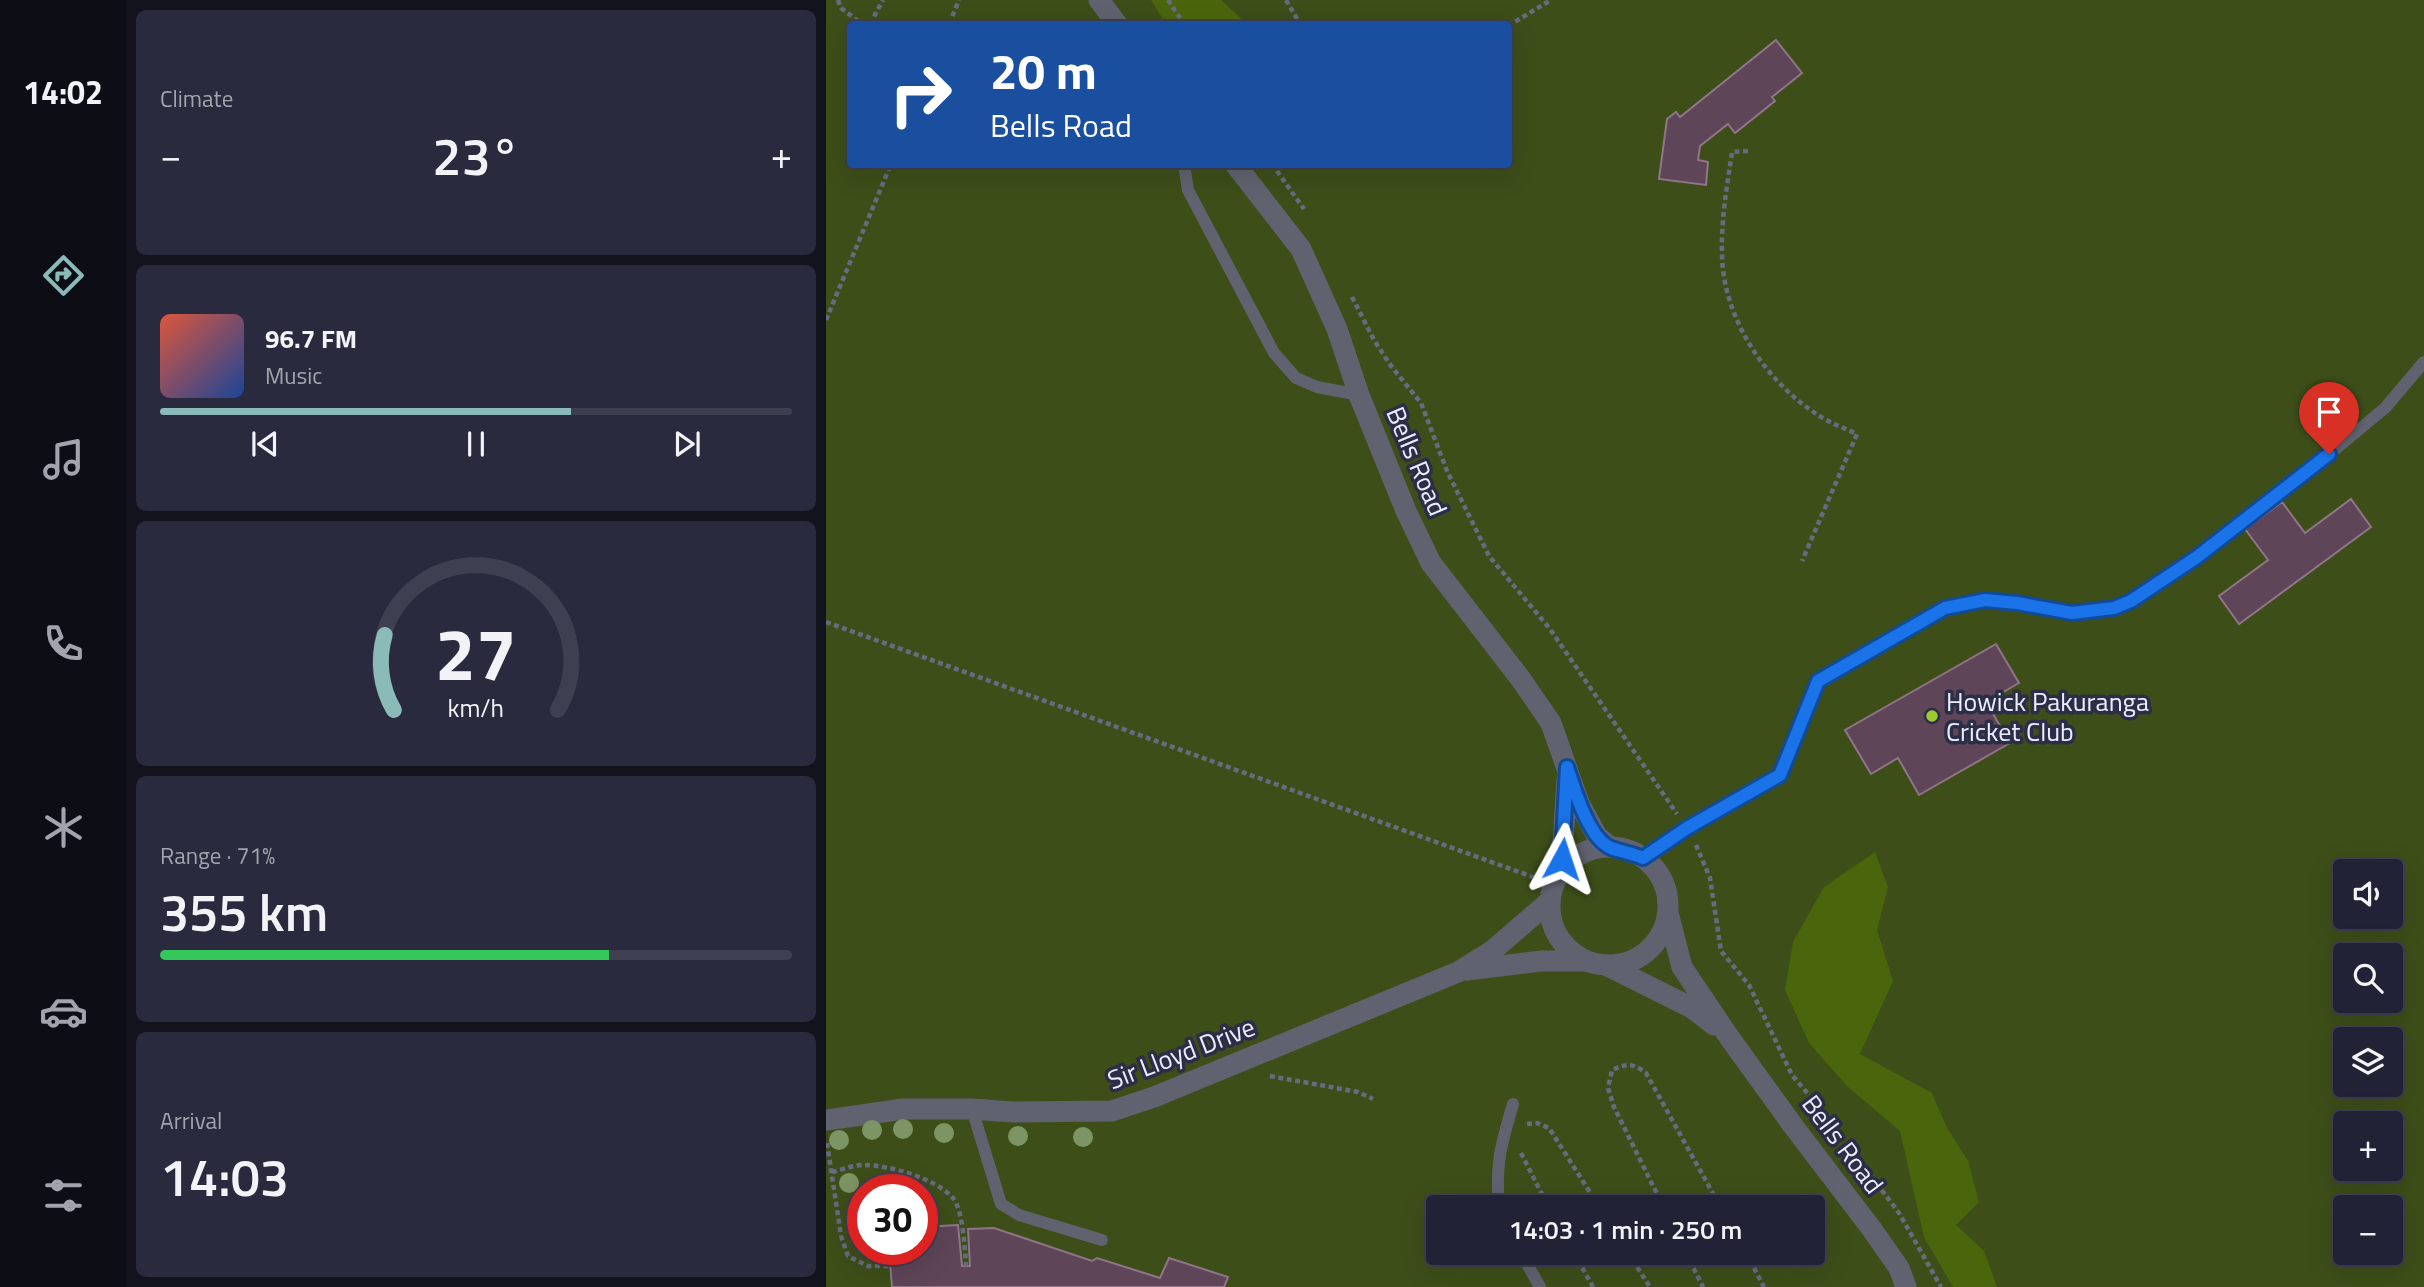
<!DOCTYPE html>
<html lang="en">
<head>
<meta charset="utf-8">
<style>
	:root { --surface:#212235; --page:#292a3d; --text:#f1f3f6; --muted:#a2a4ad; --line:#3e3f50; --accent:#8bbbb9 }
	body { margin:0; font-family:"Titillium Web",sans-serif; background:var(--page); color:var(--text); height:100vh; display:flex; flex-direction:column; font-size:26px; white-space:nowrap }
	* { box-sizing:border-box; margin:0 }
	p { font-size:23px; color:var(--muted) }
	.icon { flex:none; width:38px; height:38px; fill:none; stroke:currentColor; stroke-width:2; stroke-linecap:round; stroke-linejoin:round }
	.map { position:relative; flex:1; overflow:hidden }
	.side { display:flex; flex-direction:column; gap:10px; padding:10px; background:#12131d; width:700px }
	.side>* { flex:none }
	.hud { position:absolute; left:21px; top:21px; width:665px; height:147px; border-radius:7px; box-shadow:0 7px 28px #0002,0 0 0 2px var(--line); background:#1a4fa0; color:#fff; overflow:hidden }
	.buttons { position:absolute; left:1507px; top:859px; display:grid; gap:14px }
	.buttons a { display:grid; place-items:center; width:70px; height:70px; border-radius:7px; background:var(--surface); box-shadow:0 7px 28px #0002,0 0 0 2px var(--line); font-size:35px }
	.speed { position:absolute; left:21px; top:1174px; display:flex; gap:14px; font-size:35px; font-weight:700; text-align:center }
	.speed>* { display:grid; place-content:center; width:91px; height:91px; border-radius:50%; background:var(--surface); box-shadow:0 7px 28px #0002,0 0 0 2px var(--line); line-height:1 }
	.speed .limit { border:10px solid #d22; background:#fff; color:#111 }
	.pin { position:absolute; display:grid; place-items:center; width:60px; height:60px; color:#fff; margin:-72px -30px; border-radius:50% 50% 50% 0; rotate:-45deg; box-shadow:0 0 7px #0007 }
	.pin .icon { rotate:45deg }
	.me { position:absolute; width:77px; margin:-38px; rotate:5deg; stroke-linejoin:round; filter:drop-shadow(0 0 5px #0008) }
	.turn { display:flex; align-items:center; gap:24px; height:147px; padding:0 28px; font-size:32px }
	.turn .icon { width:91px; height:91px; stroke-width:2.5 }
	.turn b { display:block; font-size:49px; line-height:60px }
	.big { font-size:52px; font-weight:600; line-height:1.1 }
	.side .tile { flex:1; display:flex; flex-direction:column; justify-content:center; gap:10px; min-width:0; padding:0 24px; border-radius:10px; background:var(--page) }
	.side .dial { align-items:center; gap:0 }
	.dial svg { height:182px; overflow:visible; fill:none; stroke:var(--line); stroke-width:7; stroke-linecap:round; text-anchor:middle }
	.dial text { fill:var(--text); stroke:none }
	.song { display:flex; align-items:center; gap:21px }
	.cover { width:84px; height:84px; border-radius:10px; background:linear-gradient(135deg,hsl(10 70% 55%),hsl(220 70% 35%)) }
	.played { height:7px; border-radius:4px; background:linear-gradient(90deg,var(--accent) 65%,var(--line) 65%) }
	.keys { display:flex; justify-content:space-around; direction:ltr }
	.heat { display:flex; justify-content:space-between; align-items:center; font-size:38px; direction:ltr }
	.charge { height:10px; border-radius:5px; background:linear-gradient(90deg,#34c759 71%,var(--line) 0) }
	.trip { position:absolute; left:600px; top:1195px; width:399px; height:70px; border-radius:7px; background:var(--surface); box-shadow:0 7px 28px #0002,0 0 0 2px var(--line); font-weight:600; line-height:70px; text-align:center }
	main { display:flex; flex:1; min-height:0 }
	.tab-bar { display:flex; flex-direction:column; width:126px; justify-content:space-around; align-items:center; background:#0d0e15; color:var(--muted) }
	.tab-bar .icon { width:49px; height:49px }
	.tab-bar .active { color:var(--accent) }
	.tab-bar b { font-size:32px; color:var(--text) }
	.map>svg:first-child { display:block }
	.green { fill:#3d4e19; fill-rule:evenodd }
	.forest { fill:#4b650d }
	.building { fill:#5e4558; stroke:#907589; stroke-width:2 }
	.lines { fill:none; stroke-linecap:round; stroke-linejoin:round }
	.path { stroke:#686a80; stroke-width:4.5; stroke-dasharray:5 3.5; stroke-linecap:butt }
	.lane { stroke:#60636f; stroke-width:12 }
	.street { stroke:#60636f; stroke-width:21 }
	.tree { fill:#7d9464 }
	.route-casing { stroke:#114b97; stroke-width:18 }
	.route { stroke:#1a73e8; stroke-width:12 }
	.poi-dot { fill:#9dca31; stroke:#2c2e47; stroke-width:2.5 }
	.labels { text-anchor:middle; dominant-baseline:central; stroke-width:7; stroke-linejoin:round; paint-order:stroke }
	.street-label { font-size:26px; fill:#eceeff; stroke:#2c2e47 }
	.poi-label { font-size:26px; fill:#eceeff; stroke:#2c2e47; text-anchor:start }
</style>
</head>
<body>
<main>
<nav class="tab-bar">
<b>14:02</b>
<svg class="icon active" aria-label="directions" viewBox="0 0 24 24"><path d="M12 3l9 9-9 9-9-9zM9 14v-3h6M13 9l2 2-2 2"/></svg>
<svg class="icon" aria-label="music" viewBox="0 0 24 24"><path d="M9 18V5l10-2v13"/><circle cx="6" cy="18" r="3"/><circle cx="16" cy="16" r="3"/></svg>
<svg class="icon" aria-label="phone" viewBox="0 0 24 24"><path d="M5 4h4l2 5-3 2q2 4 5 5l2-3 5 2v4C11 20 4 13 5 4z"/></svg>
<svg class="icon" aria-label="climate" viewBox="0 0 24 24"><path d="M12 3v18M4 7l16 10M4 17L20 7"/></svg>
<svg class="icon" aria-label="car" viewBox="0 0 24 24"><path d="M5 17H2v-5l4-1 3-4h7l3 4 3 1v5h-3M9 17h6M6 11h13"/><circle cx="7" cy="17" r="2"/><circle cx="17" cy="17" r="2"/></svg>
<svg class="icon" aria-label="filters" viewBox="0 0 24 24"><path d="M4 7h16M4 17h16"/><circle cx="9" cy="7" r="2"/><circle cx="15" cy="17" r="2"/></svg>
</nav>
<section class="side">
<div class="tile"><p>Climate</p>
<div class="heat"><a>−</a><b class="big">23°</b><a>+</a></div>
</div>
<div class="tile">
<div class="song"><i class="cover"></i><div><b>96.7 FM</b><p>Music</p></div></div>
<div class="played"></div>
<div class="keys"><svg class="icon" aria-label="previous" viewBox="0 0 24 24"><path d="M18 5L8 12l10 7zM5 5v14"/></svg><svg class="icon" aria-label="pause" viewBox="0 0 24 24"><path d="M8 5v14M16 5v14"/></svg><svg class="icon" aria-label="next" viewBox="0 0 24 24"><path d="M6 5l10 7-10 7zM19 5v14"/></svg></div>
</div>
<div class="tile dial"><svg viewBox="0 0 100 80">
<path d="M14 69A42 42 0 1 1 86 69"/>
<path d="M14 69A42 42 0 0 1 10 36" stroke="#8bbbb9"/>
<text x="50" y="56" font-size="32" font-weight="700">27</text>
<text x="50" y="72" font-size="11">km/h</text>
</svg></div>
<div class="tile"><p>Range · 71%</p><b class="big">355 km</b><div class="charge"></div></div>
<div class="tile"><p>Arrival</p><b class="big">14:03</b></div>
</section>
<div class="map">
<svg width="1598" height="1287" viewBox="0 0 1598 1287">
	<rect width="100%" height="100%" fill="#2c2e47"/>
	<path class="green" d="M 0,0 L 1598,0 L 1598,1287 L 0,1287 ZM 24,24 L 682,24 L 682,164 L 24,164 ZM 1519,872 L 1564,872 L 1564,917 L 1519,917 ZM 1519,956 L 1564,956 L 1564,1001 L 1519,1001 ZM 1519,1040 L 1564,1040 L 1564,1085 L 1519,1085 ZM 1519,1124 L 1564,1124 L 1564,1169 L 1519,1169 ZM 37,1190 L 96,1190 L 96,1250 L 37,1250 ZM 612,1208 L 987,1208 L 987,1253 L 612,1253 ZM 1519,1208 L 1564,1208 L 1564,1253 L 1519,1253 Z"/>
	<g class="forest">
		<polygon points="325,0 395,0 421,24 340,24"/>
		<polygon points="1049,852 1062,887 1051,930 1067,981 1034,1054 1106,1093 1120,1126 1142,1161 1153,1202 1130,1225 1158,1251 1171,1287 1127,1287 1098,1237 1074,1131 1021,1086 983,1043 959,990 967,942 998,887"/>
	</g>
	<g class="building">
		<polygon points="950,40 976,73 946,97 949,101 909,133 902,124 874,146 872,160 882,162 880,185 833,179 841,119 850,112 854,117"/>
		<polygon points="1525,499 1545,527 1413,624 1393,596 1442,560 1419,529 1456,502 1479,533"/>
		<polygon points="1170,644 1193,683 1160,702 1184,743 1093,795 1072,758 1045,774 1019,730"/>
		<polygon points="132,1225 136,1266 144,1266 142,1229 168,1228 266,1261 271,1258 334,1278 343,1258 402,1277 398,1287 66,1287 63,1250 96,1250 96,1227"/>
	</g>
	<g class="lines">
		<g class="path">
			<polyline points="12,0 15,8 36,24"/>
			<polyline points="342,0 358,24"/>
			<polyline points="460,0 474,24"/>
			<polyline points="44,24 57,0"/>
			<polyline points="123,24 133,0"/>
			<polyline points="682,26 725,0"/>
			<path d="M 922,151 L 906,152 C 901,186 895,220 896,254 C 897,318 939,381 992,415 C 1004,423 1018,428 1031,434 L 976,561"/>
			<polyline points="446,164 478,209"/>
			<polyline points="526,297 548,340 565,366 595,403 621,471 663,556 724,629 851,814"/>
			<polyline points="0,320 65,164"/>
			<polyline points="0,622 707,877"/>
			<polyline points="870,845 884,878 895,951 923,985 966,1075 989,1102 1073,1213 1115,1287"/>
			<polyline points="444,1076 532,1092 547,1099"/>
			<polyline points="701,1124 711,1123 723,1128 774,1208"/>
			<polyline points="1,1143 15,1236 22,1256 42,1266 65,1266"/>
			<polyline points="695,1153 723,1208"/>
			<path d="M 6,1172 C 16,1170 27,1165 37,1165 C 63,1165 109,1178 127,1198 C 137,1210 139,1250 140,1266"/>
			<path d="M 838,1208 L 788,1107 L 782,1088 L 786,1070 C 802,1063 806,1063 820,1073 L 895,1208"/>
			<polyline points="748,1253 767,1287"/>
			<polyline points="802,1253 824,1287"/>
			<polyline points="860,1253 877,1287"/>
			<polyline points="920,1253 938,1287"/>
		</g>
		<g class="lane">
			<polyline points="358,164 362,190 448,353 470,378 491,387 533,395"/>
			<polyline points="817,858 861,828 954,775 992,681 1119,609 1159,600 1191,603 1246,613 1288,608 1305,602 1371,557 1465,486 1559,408 1598,362"/>
			<polyline points="146,1109 175,1204 193,1215 276,1240"/>
			<path d="M 673,1208 C 669,1164 675,1145 687,1104"/>
			<polyline points="695,1253 714,1287"/>
		</g>
		<g class="street">
			<polyline points="273,0 291,24"/>
			<polyline points="409,164 475,249 511,329 533,395 580,511 605,563 694,678 725,723 753,803 771,836 784,847"/>
			<circle cx="783" cy="906" r="59"/>
			<polyline points="731,877 737,843 741,780"/>
			<polyline points="842,913 856,967 903,1037 968,1127 1045,1228 1073,1268 1080,1287"/>
			<polyline points="780,965 866,1008 888,1025"/>
			<polyline points="641,970 716,961 759,961"/>
			<polyline points="0,1120 77,1109 146,1109 186,1112 286,1111 328,1097 632,972 666,951 724,901"/>
		</g>
	</g>
	<g class="tree">
		<circle cx="77" cy="1129" r="10"/>
		<circle cx="46" cy="1130" r="10"/>
		<circle cx="118" cy="1133" r="10"/>
		<circle cx="192" cy="1136" r="10"/>
		<circle cx="257" cy="1137" r="10"/>
		<circle cx="13" cy="1140" r="10"/>
		<circle cx="23" cy="1183" r="10"/>
	</g>
	<g class="lines">
		<g class="route-casing">
			<path id="route" d="M 736,859 L 741,767 C 749,790 762,838 785,848 C 796,852 806,853 817,858 L 861,828 L 954,775 L 992,681 L 1119,608 L 1159,600 L 1191,603 L 1246,613 L 1288,608 L 1305,601 L 1371,557 L 1503,454"/>
		</g>
		<use href="#route" class="route"/>
	</g>
	<circle class="poi-dot" cx="1106" cy="716" r="7"/>
	<g class="labels">
		<g class="street-label">
			<text transform="translate(591 461) rotate(67)">Bells Road</text>
			<text transform="translate(355 1053) rotate(-21)">Sir Lloyd Drive</text>
			<text transform="translate(1017 1144) rotate(53)">Bells Road</text>
		</g>
		<g class="poi-label">
			<text x="1120" y="701">Howick Pakuranga<tspan x="1120" dy="30">Cricket Club</tspan></text>
		</g>
	</g>
</svg>
<div class="buttons">
<a><svg class="icon" aria-label="sound" viewBox="0 0 24 24"><path d="M4 9h4l5-4v14l-5-4H4zM17 9q2 3 0 6"/></svg></a>
<a><svg class="icon" aria-label="search" viewBox="0 0 24 24"><circle cx="10" cy="10" r="6"/><path d="M15 15l6 6"/></svg></a>
<a><svg class="icon" aria-label="layers" viewBox="0 0 24 24"><path d="M12 4l9 5-9 5-9-5zM3 14l9 5 9-5"/></svg></a>
<a>+</a>
<a>−</a>
</div>
<div class="speed"><div class="limit">30</div></div>
<div class="pin" style="left:1503px;top:454px;background:#d93025"><svg class="icon" aria-label="arrive" viewBox="0 0 24 24"><path d="M6 21V4h12l-3 4 3 4H6"/></svg></div>
<svg class="me" style="left:736px;top:859px" viewBox="-20 -20 40 40"><path d="M0-17L14 15 0 8-14 15z" fill="#1a73e8" stroke="#fff" stroke-width="4"/></svg>
<div class="trip">14:03 · 1 min · 250 m</div>
<div class="hud">
<div class="turn"><svg class="icon" aria-label="right" viewBox="0 0 24 24"><path d="M7 20v-9h11M14 6l5 5-5 5"/></svg><div><b>20 m</b>Bells Road</div></div>
</div>
</div>
</main>
</body>
</html>
